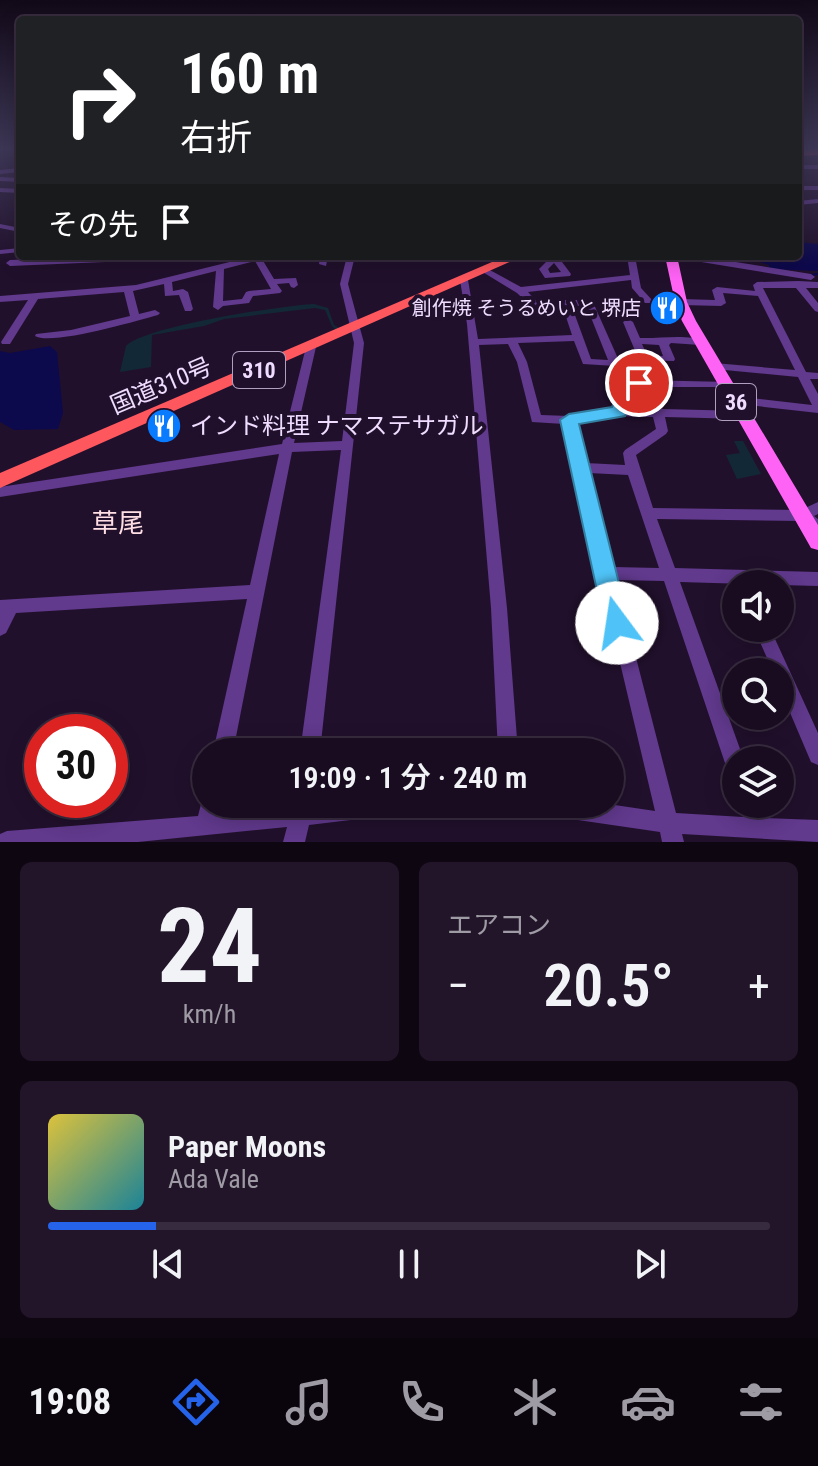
<!DOCTYPE html>
<html lang="ja">
<head>
<meta charset="utf-8">
<style>
	:root { --surface:#190c21; --page:#22152a; --text:#f1f3f6; --muted:#9f9ba5; --line:#372c3f; --accent:#2563eb }
	body { margin:0; font-family:"Roboto Condensed","Noto Sans JP",sans-serif; background:var(--page); color:var(--text); height:100vh; display:flex; flex-direction:column; font-size:30px; white-space:nowrap }
	* { box-sizing:border-box; margin:0 }
	p { font-size:26px; color:var(--muted) }
	.icon { flex:none; width:44px; height:44px; fill:none; stroke:currentColor; stroke-width:2; stroke-linecap:round; stroke-linejoin:round }
	.map { position:relative; height:842px; overflow:hidden }
	.drawer { display:flex; flex-direction:column; gap:20px; padding:20px; background:#0e0712; flex:1 }
	.drawer>* { flex:none }
	.banner { position:absolute; left:16px; top:16px; width:786px; height:244px; border-radius:8px; box-shadow:0 4px 20px #0003,0 0 0 2px var(--line); background:#202124; color:#fff; overflow:hidden }
	.buttons { position:absolute; left:722px; top:570px; display:grid; gap:16px }
	.buttons a { display:grid; place-items:center; width:72px; height:72px; border-radius:50%; background:var(--surface); box-shadow:0 4px 20px #0003,0 0 0 2px var(--line); font-size:40px }
	.speed { position:absolute; left:24px; top:714px; display:flex; gap:16px; font-size:40px; font-weight:700; text-align:center }
	.speed>* { display:grid; place-content:center; width:104px; height:104px; border-radius:50%; background:var(--surface); box-shadow:0 4px 20px #0003,0 0 0 2px var(--line); line-height:1 }
	.speed .limit { border:12px solid #d22; background:#fff; color:#111 }
	.pin { position:absolute; display:grid; place-items:center; width:68px; height:68px; color:#fff; margin:-34px; border:4px solid #fff; border-radius:50%; box-shadow:0 2px 8px #0007 }
	.me { position:absolute; width:88px; margin:-44px; rotate:346deg; stroke-linejoin:round; filter:drop-shadow(0 0 6px #0008) }
	.turn { display:flex; align-items:center; gap:28px; height:168px; padding:0 32px; font-size:36px }
	.turn .icon { width:104px; height:104px; stroke-width:2.5 }
	.turn b { display:block; font-size:56px; line-height:68px }
	.then { display:flex; align-items:center; height:76px; padding:0 32px; background:#0003; gap:16px; font-size:30px }
	.big { font-size:60px; font-weight:600; line-height:1.1 }
	.drawer .tile { flex:1; display:flex; flex-direction:column; justify-content:center; gap:12px; min-width:0; padding:0 28px; border-radius:12px; background:var(--page) }
	.drawer .dial { align-items:center; gap:0 }
	.dial b { font-size:104px; line-height:1 }
	.song { display:flex; align-items:center; gap:24px }
	.cover { width:96px; height:96px; border-radius:12px; background:linear-gradient(135deg,hsl(50 70% 55%),hsl(190 70% 35%)) }
	.played { height:8px; border-radius:4px; background:linear-gradient(90deg,var(--accent) 15%,var(--line) 15%) }
	.keys { display:flex; justify-content:space-around; direction:ltr }
	.heat { display:flex; justify-content:space-between; align-items:center; font-size:44px; direction:ltr }
	.drawer .tiles { flex:1; display:grid; gap:20px; grid-template-columns:1fr 1fr }
	.tile:last-child { grid-column:span 2 }
	.trip { position:absolute; left:192px; top:738px; width:432px; height:80px; border-radius:40px; background:var(--surface); box-shadow:0 4px 20px #0003,0 0 0 2px var(--line); font-weight:600; line-height:80px; text-align:center }
	.tabs { display:flex; height:128px; justify-content:space-around; align-items:center; background:#0a050d; color:var(--muted) }
	.tabs .icon { width:56px; height:56px }
	.tabs .on { color:var(--accent) }
	.tabs b { font-size:36px; color:var(--text) }
	.map>svg:first-child { display:block }
	.green { fill:#132837 }
	.water { fill:#0d094d }
	.lines { fill:none; stroke-linecap:round; stroke-linejoin:round }
	.stream { stroke:#0d094d; stroke-width:2 }
	.minor { fill:#61398d; fill-rule:evenodd }
	.major { fill:#ff63f6; fill-rule:evenodd }
	.highway { fill:#ff575e; fill-rule:evenodd }
	.route { fill:#4fc3f7; stroke:#337fa1; stroke-width:2 }
	.labels { text-anchor:middle; dominant-baseline:central; stroke-width:8; stroke-linejoin:round; paint-order:stroke }
	.far-poi-label { font-size:20px; fill:#efdcff; stroke:#21102c; text-anchor:end }
	.shield { fill:#21102c; stroke:#b19fc0; stroke-width:2 }
	.shield-label { font-size:22px; font-weight:bold; fill:#efdcff }
	.street-label { font-size:24px; fill:#efdcff; stroke:#21102c }
	.poi-label { font-size:24px; fill:#efdcff; stroke:#21102c; text-anchor:start }
	.neighbourhood-label { font-size:26px; fill:#ffdee4; stroke:#21102c }
</style>
</head>
<body>
<div class="map">
<svg width="818" height="842" viewBox="0 0 818 842">
	<rect width="100%" height="100%" fill="#21102c"/>
	<g class="green">
		<path d="M 314,304 L 328,308 L 334,325 L 341,329 L 337,331 L 332,326 L 325,310 L 315,308 L 224,319 L 204,326 L 152,335 L 151,367 L 120,372 L 126,346 C 146,326 280,306 314,304 Z"/>
		<polygon points="734,441 743,441 761,474 737,479 726,455 740,453"/>
	</g>
	<g class="water">
		<polygon points="798,242 818,244 818,271 769,269 769,265 750,259 749,256 798,256"/>
		<polygon points="50,346 57,352 63,413 58,429 14,430 0,422 0,351 10,353"/>
	</g>
	<g class="lines">
		<polyline class="stream" points="808,275 818,274"/>
		<g class="minor">
			<rect x="798" y="165" width="20" height="4"/>
			<polygon points="20,168 20,172 0,174 0,170"/>
			<polygon points="0,177 20,178 20,182 0,181"/>
			<rect x="798" y="186" width="20" height="4"/>
			<polygon points="0,188 20,189 20,193 0,192"/>
			<polygon points="818,199 818,203 798,205 798,201"/>
			<polygon points="0,224 20,228 20,232 0,228"/>
			<polygon points="20,248 20,252 0,254 0,250"/>
			<polygon points="116,256 180,256 176,259 10,266 6,263 10,260"/>
			<path d="M 254,256 L 268,256 L 262,259 L 274,279 L 296,278 L 298,285 L 294,288 L 291,287 L 289,283 L 277,284 L 282,291 L 280,293 L 253,296 L 249,303 L 223,306 L 218,310 L 213,307 L 216,271 L 172,282 L 173,291 L 183,289 L 188,292 L 193,309 L 191,311 L 185,311 L 179,295 L 165,296 L 164,284 L 133,291 L 139,314 L 155,310 L 160,313 L 158,315 C 136,321 51,346 35,336 L 36,334 L 71,330 L 130,316 L 124,292 L 38,299 L 10,344 L 2,344 L 1,342 L 28,300 L 0,302 L 0,296 L 136,285 ZM 255,261 L 271,289 L 249,291 L 246,292 L 242,299 L 223,301 L 224,269 Z"/>
			<polygon points="320,256 328,256 326,266 319,264"/>
			<polygon points="347,256 355,256 348,284 364,343 320,752 300,752 341,450 292,452 233,752 213,752 247,599 16,613 6,633 0,636 0,600 250,585 279,454 0,497 0,487 282,444 306,347 311,344 316,347 294,443 342,441 354,343 340,284"/>
			<path d="M 552,256 L 561,256 L 559,258 L 571,274 L 570,276 L 545,278 L 539,269 ZM 554,263 L 561,272 L 550,273 L 548,269 Z"/>
			<path d="M 627,256 L 635,256 L 641,288 L 653,301 L 651,303 L 645,303 L 632,288 L 631,280 L 528,292 L 540,305 L 566,300 L 592,300 L 620,363 L 615,366 L 583,364 L 574,341 L 518,343 L 527,362 L 541,415 L 569,416 L 614,409 L 624,387 L 639,380 L 729,382 L 731,384 L 725,387 L 641,387 L 633,392 L 626,408 L 653,409 L 658,407 L 663,409 L 743,411 L 749,415 L 743,419 L 665,417 L 668,431 L 666,434 L 636,455 L 653,508 L 801,510 L 818,502 L 818,514 L 814,516 L 818,519 L 818,532 L 800,521 L 657,519 L 675,568 L 818,572 L 818,586 L 680,582 L 744,760 L 736,760 L 736,776 L 729,773 L 726,766 L 664,581 L 616,580 L 676,813 L 743,817 L 739,804 L 759,804 L 764,818 L 818,820 L 818,842 L 682,834 L 684,842 L 662,842 L 660,832 L 571,819 L 392,815 L 309,825 L 305,842 L 283,842 L 287,827 L 138,842 L 0,842 L 0,834 L 7,831 L 198,816 L 201,804 L 206,796 L 206,804 L 221,804 L 219,814 L 293,806 L 294,804 L 608,804 L 655,811 L 600,578 L 597,573 L 598,571 L 564,424 L 532,422 L 517,362 L 508,344 L 479,345 L 507,608 L 518,752 L 498,752 L 491,608 L 467,324 L 460,280 L 464,277 L 468,280 L 478,339 L 572,335 L 563,308 L 535,310 L 517,293 L 481,271 L 488,269 L 521,287 L 630,275 ZM 586,305 L 608,360 L 591,359 L 572,307 ZM 619,416 L 653,417 L 656,429 L 625,450 L 623,453 L 625,465 L 586,463 L 576,423 ZM 589,473 L 628,475 L 659,568 L 613,567 Z"/>
			<polygon points="679,256 698,256 811,274 815,277 811,280 683,259"/>
			<polygon points="798,281 818,282 818,288 806,288 818,303 818,312 815,311 796,288 763,288 806,372 818,373 818,379 810,379 818,394 818,413 730,403 728,400 734,396 812,405 798,377 714,369 709,366 714,363 795,370 758,296 723,293 726,303 721,306 681,305 676,302 681,299 715,300 712,290 717,287 755,291 753,285 757,282"/>
			<path d="M 628,319 L 633,322 L 640,338 C 659,339 689,333 705,342 L 700,345 L 671,343 L 669,345 L 675,359 L 674,361 L 639,360 L 623,322 ZM 642,344 L 659,345 L 663,356 L 647,355 Z"/>
			<polygon points="754,628 770,628 818,733 818,765 811,762 780,689 780,672 773,672"/>
		</g>
		<polygon class="major" points="665,256 677,256 687,302 696,321 818,525 818,550 811,548 682,321 675,302"/>
		<g class="highway">
			<polygon points="818,149 818,155 798,156 798,150"/>
			<polygon points="506,256 523,256 0,488 0,473"/>
		</g>
	</g>
	<linearGradient id="sky" x2="0" y2="1"><stop stop-color="#120918"/><stop offset="0.56" stop-color="#3d3756"/><stop offset="1" stop-color="#3d3756" stop-opacity="0"/></linearGradient>
	<rect width="818" height="266" fill="url(#sky)"/>
	<polygon class="route" points="639,378 648,383 636,393 625,416 579,424 629,623 626,631 617,634 608,631 604,623 560,420 569,414 612,407 622,386"/>
	<defs>
		<g id="restaurant-disc" transform="scale(1.8)"><circle r="9.5" fill="#087bff" stroke="#21102c"/><path d="M-5-6h1v4h1v-4h1v4h1v-4h1v5L-1.5 .5V6h-2V.5L-5-1ZM5-6V6H3V1.5H1.5Q1.5-4 5-6Z" fill="#fff"/></g>
	</defs>
	<g fill-rule="evenodd">
		<use href="#restaurant-disc" x="667" y="308"/>
		<use href="#restaurant-disc" x="164" y="426"/>
	</g>
	<g class="labels">
		<g class="far-poi-label">
			<text x="641" y="308">創作焼 そうるめいと 堺店</text>
		</g>
		<g class="shield">
			<rect x="233" y="352" width="52" height="36" rx="6"/>
			<rect x="716" y="384" width="40" height="36" rx="6"/>
		</g>
		<g class="shield-label">
			<text x="259" y="370">310</text>
			<text x="736" y="402">36</text>
		</g>
		<g class="street-label">
			<text transform="translate(161 386) rotate(-23)">国道310号</text>
		</g>
		<g class="poi-label">
			<text x="190" y="426">インド料理 ナマステサガル</text>
		</g>
		<g class="neighbourhood-label">
			<text x="118" y="523">草尾</text>
		</g>
	</g>
</svg>
<div class="buttons">
<a><svg class="icon" aria-label="sound" viewBox="0 0 24 24"><path d="M4 9h4l5-4v14l-5-4H4zM17 9q2 3 0 6"/></svg></a>
<a><svg class="icon" aria-label="search" viewBox="0 0 24 24"><circle cx="10" cy="10" r="6"/><path d="M15 15l6 6"/></svg></a>
<a><svg class="icon" aria-label="layers" viewBox="0 0 24 24"><path d="M12 4l9 5-9 5-9-5zM3 14l9 5 9-5"/></svg></a>
</div>
<div class="speed"><div class="limit">30</div></div>
<div class="pin" style="left:639px;top:383px;background:#d93025"><svg class="icon" aria-label="arrive" viewBox="0 0 24 24"><path d="M6 21V4h12l-3 4 3 4H6"/></svg></div>
<svg class="me" style="left:617px;top:623px" viewBox="-20 -20 40 40"><circle r="19" fill="#fff"/><path d="M0-13L10 11 0 6-10 11z" fill="#4fc3f7"/></svg>
<div class="trip">19:09 · 1 分 · 240 m</div>
<div class="banner">
<div class="turn"><svg class="icon" aria-label="right" viewBox="0 0 24 24"><path d="M7 20v-9h11M14 6l5 5-5 5"/></svg><div><b>160 m</b>右折</div></div>
<div class="then">その先<svg class="icon" aria-label="arrive" viewBox="0 0 24 24"><path d="M6 21V4h12l-3 4 3 4H6"/></svg></div>
</div>
</div>
<section class="drawer">
<div class="tiles">
<div class="tile dial"><b>24</b><p>km/h</p></div>
<div class="tile"><p>エアコン</p>
<div class="heat"><a>−</a><b class="big">20.5°</b><a>+</a></div>
</div>
<div class="tile">
<div class="song"><i class="cover"></i><div><b>Paper Moons</b><p>Ada Vale</p></div></div>
<div class="played"></div>
<div class="keys"><svg class="icon" aria-label="previous" viewBox="0 0 24 24"><path d="M18 5L8 12l10 7zM5 5v14"/></svg><svg class="icon" aria-label="pause" viewBox="0 0 24 24"><path d="M8 5v14M16 5v14"/></svg><svg class="icon" aria-label="next" viewBox="0 0 24 24"><path d="M6 5l10 7-10 7zM19 5v14"/></svg></div>
</div>
</div>
</section>
<nav class="tabs">
<b>19:08</b>
<svg class="icon on" aria-label="directions" viewBox="0 0 24 24"><path d="M12 3l9 9-9 9-9-9zM9 14v-3h6M13 9l2 2-2 2"/></svg>
<svg class="icon" aria-label="music" viewBox="0 0 24 24"><path d="M9 18V5l10-2v13"/><circle cx="6" cy="18" r="3"/><circle cx="16" cy="16" r="3"/></svg>
<svg class="icon" aria-label="phone" viewBox="0 0 24 24"><path d="M5 4h4l2 5-3 2q2 4 5 5l2-3 5 2v4C11 20 4 13 5 4z"/></svg>
<svg class="icon" aria-label="climate" viewBox="0 0 24 24"><path d="M12 3v18M4 7l16 10M4 17L20 7"/></svg>
<svg class="icon" aria-label="car" viewBox="0 0 24 24"><path d="M5 17H2v-5l4-1 3-4h7l3 4 3 1v5h-3M9 17h6M6 11h13"/><circle cx="7" cy="17" r="2"/><circle cx="17" cy="17" r="2"/></svg>
<svg class="icon" aria-label="filters" viewBox="0 0 24 24"><path d="M4 7h16M4 17h16"/><circle cx="9" cy="7" r="2"/><circle cx="15" cy="17" r="2"/></svg>
</nav>
</body>
</html>
